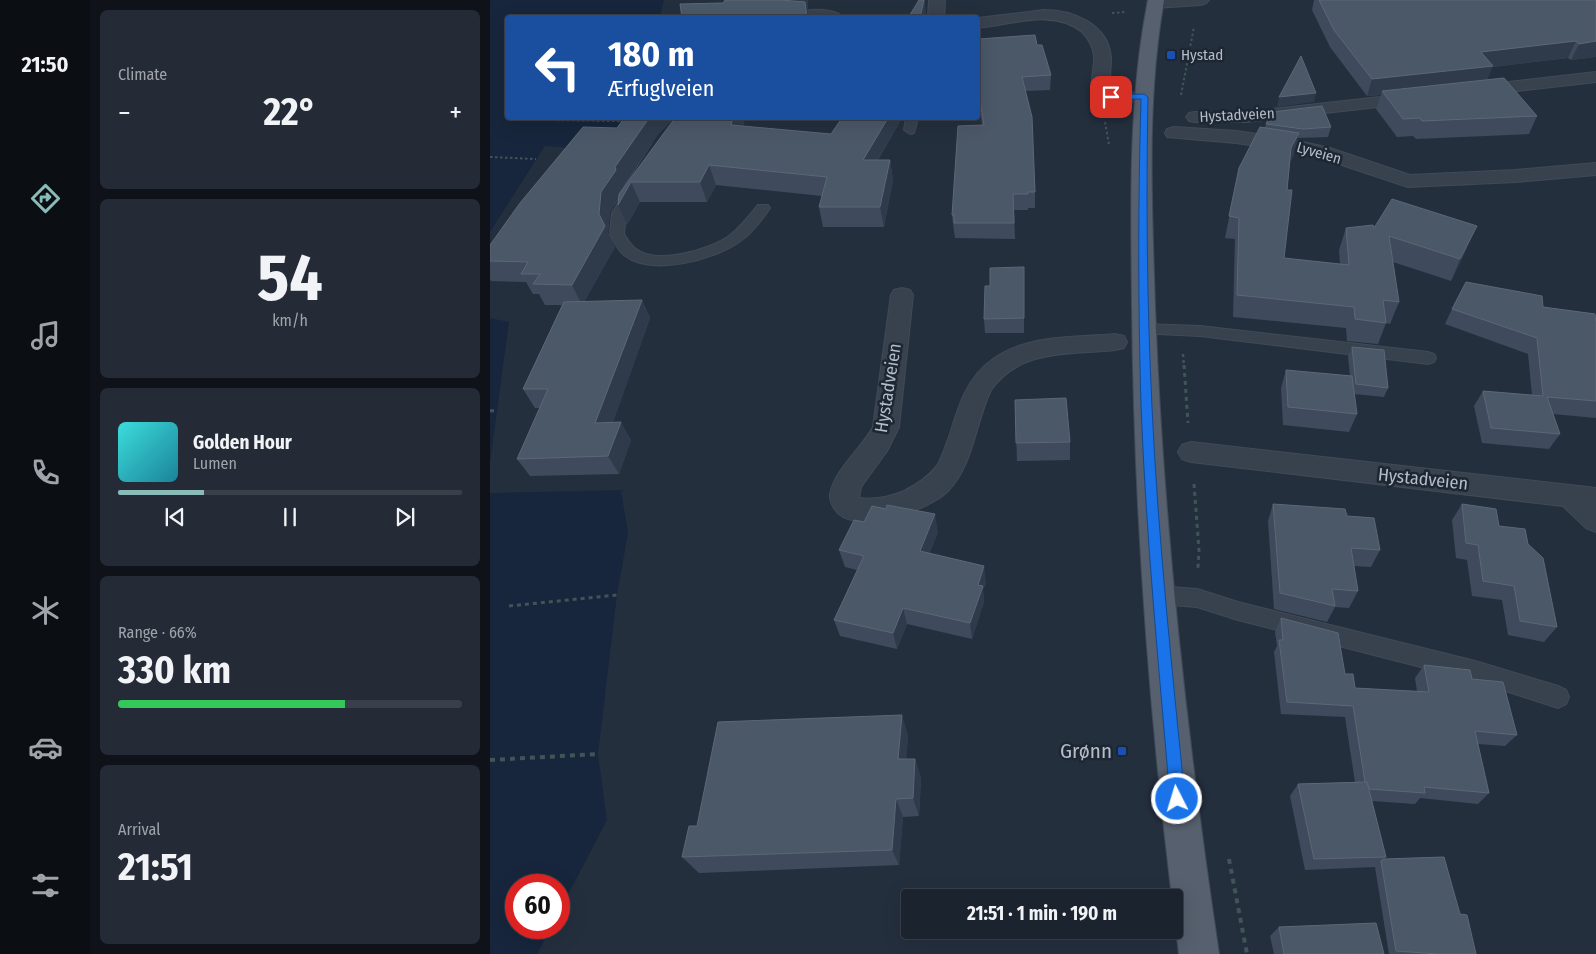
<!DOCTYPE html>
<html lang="en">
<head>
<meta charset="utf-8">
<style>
	:root { --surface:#1b232e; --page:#242b36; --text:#f1f3f6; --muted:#a0a4aa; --line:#39404a; --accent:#8bbbb9 }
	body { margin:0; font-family:"Fira Sans Condensed",sans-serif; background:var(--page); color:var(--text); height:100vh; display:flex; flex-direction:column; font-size:19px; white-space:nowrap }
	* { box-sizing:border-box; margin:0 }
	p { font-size:16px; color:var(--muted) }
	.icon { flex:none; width:28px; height:28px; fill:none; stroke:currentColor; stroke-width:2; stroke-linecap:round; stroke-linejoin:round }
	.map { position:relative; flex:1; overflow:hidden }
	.side { display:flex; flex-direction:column; gap:10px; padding:10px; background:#0f1319; width:400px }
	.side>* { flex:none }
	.guide { position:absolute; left:15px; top:15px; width:475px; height:105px; border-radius:5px; box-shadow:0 5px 20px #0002,0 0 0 1px var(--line); background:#1a4fa0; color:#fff; overflow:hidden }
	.speed { position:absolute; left:15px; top:874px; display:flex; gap:10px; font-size:25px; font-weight:700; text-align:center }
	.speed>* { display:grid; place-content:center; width:65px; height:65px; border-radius:50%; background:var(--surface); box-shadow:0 5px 20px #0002,0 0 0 1px var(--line); line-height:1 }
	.speed .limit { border:8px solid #d22; background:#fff; color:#111 }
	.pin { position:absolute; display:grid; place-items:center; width:42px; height:42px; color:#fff; margin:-21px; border-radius:10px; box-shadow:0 2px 8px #0006 }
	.me { position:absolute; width:55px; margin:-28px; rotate:355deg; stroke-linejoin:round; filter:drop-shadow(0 0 4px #0008) }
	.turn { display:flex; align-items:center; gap:18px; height:105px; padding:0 20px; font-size:22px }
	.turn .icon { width:65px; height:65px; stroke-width:2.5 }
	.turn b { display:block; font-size:35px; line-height:42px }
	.big { font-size:38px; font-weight:700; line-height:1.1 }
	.side .tile { flex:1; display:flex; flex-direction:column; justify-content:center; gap:8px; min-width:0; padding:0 18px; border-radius:8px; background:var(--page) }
	.side .dial { align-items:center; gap:0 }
	.dial b { font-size:65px; line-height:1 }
	.song { display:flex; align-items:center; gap:15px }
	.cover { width:60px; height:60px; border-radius:8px; background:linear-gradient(135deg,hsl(180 70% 55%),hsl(190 70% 35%)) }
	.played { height:5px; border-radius:2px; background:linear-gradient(90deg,var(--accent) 25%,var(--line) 25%) }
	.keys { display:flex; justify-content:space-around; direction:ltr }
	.heat { display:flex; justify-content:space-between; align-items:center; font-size:28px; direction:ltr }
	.charge { height:8px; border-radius:4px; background:linear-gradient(90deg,#34c759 66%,var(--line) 0) }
	.trip { position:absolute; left:411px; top:889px; width:282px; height:50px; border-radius:5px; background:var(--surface); box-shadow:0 5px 20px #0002,0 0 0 1px var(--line); font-weight:700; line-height:50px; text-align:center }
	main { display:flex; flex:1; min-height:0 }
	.tab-bar { display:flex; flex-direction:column; width:90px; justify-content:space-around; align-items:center; background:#0b0e12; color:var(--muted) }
	.tab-bar .icon { width:35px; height:35px }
	.tab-bar .on { color:var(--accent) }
	.tab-bar b { font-size:22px; color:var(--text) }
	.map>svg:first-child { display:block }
	.water { fill:#17263c }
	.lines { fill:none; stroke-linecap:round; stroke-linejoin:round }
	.service-casing { stroke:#414a57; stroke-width:2 }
	.minor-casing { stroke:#414a57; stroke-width:2 }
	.primary-casing { stroke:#414a57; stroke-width:2 }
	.path-far3 { stroke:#3f5557; stroke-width:2; stroke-dasharray:2.5 2.5; stroke-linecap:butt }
	.path-far2 { stroke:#3f5557; stroke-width:2.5; stroke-dasharray:3 3; stroke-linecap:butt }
	.path-far1 { stroke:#3f5557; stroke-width:3; stroke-dasharray:4 4; stroke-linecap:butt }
	.path { stroke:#3f5557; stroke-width:4; stroke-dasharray:5 5; stroke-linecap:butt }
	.service { fill:#38414e; fill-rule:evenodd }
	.minor { fill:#38414e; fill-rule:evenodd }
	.primary { fill:#56606e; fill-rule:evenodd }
	.wall { fill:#3f4b5c }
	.shaded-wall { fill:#2f3b4b }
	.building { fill:#4b5868; stroke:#5c6777 }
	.route { fill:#1a73e8; stroke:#114b97 }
	.transit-dot { fill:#1a4fb4; stroke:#1d2633; stroke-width:2 }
	.labels { text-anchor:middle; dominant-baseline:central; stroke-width:5; stroke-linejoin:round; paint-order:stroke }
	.far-poi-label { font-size:15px; fill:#b4bcc9; stroke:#1d2633; text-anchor:start }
	.far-street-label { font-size:15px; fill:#b4bcc9; stroke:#1d2633 }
	.street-label { font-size:18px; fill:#b4bcc9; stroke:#1d2633 }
	.near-poi-label { font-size:21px; fill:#b4bcc9; stroke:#1d2633; text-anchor:end }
</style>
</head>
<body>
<main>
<nav class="tab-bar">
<b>21:50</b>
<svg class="icon on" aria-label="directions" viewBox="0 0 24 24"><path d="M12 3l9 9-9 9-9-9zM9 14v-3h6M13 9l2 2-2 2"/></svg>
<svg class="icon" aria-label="music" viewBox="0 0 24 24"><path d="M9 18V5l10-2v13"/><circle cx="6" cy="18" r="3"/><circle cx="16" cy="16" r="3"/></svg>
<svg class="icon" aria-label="phone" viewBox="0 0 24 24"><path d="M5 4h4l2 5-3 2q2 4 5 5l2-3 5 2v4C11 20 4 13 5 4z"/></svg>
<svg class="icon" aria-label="climate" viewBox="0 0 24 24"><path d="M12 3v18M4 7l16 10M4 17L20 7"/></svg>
<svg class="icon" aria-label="car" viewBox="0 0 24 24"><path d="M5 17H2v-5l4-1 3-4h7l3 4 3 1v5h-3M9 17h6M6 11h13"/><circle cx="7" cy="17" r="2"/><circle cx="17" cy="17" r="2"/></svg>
<svg class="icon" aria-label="filters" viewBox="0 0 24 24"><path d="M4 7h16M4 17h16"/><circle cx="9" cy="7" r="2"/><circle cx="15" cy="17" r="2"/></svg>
</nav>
<section class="side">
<div class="tile"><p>Climate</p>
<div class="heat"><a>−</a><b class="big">22°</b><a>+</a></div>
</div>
<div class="tile dial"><b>54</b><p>km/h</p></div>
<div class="tile">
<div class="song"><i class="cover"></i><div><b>Golden Hour</b><p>Lumen</p></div></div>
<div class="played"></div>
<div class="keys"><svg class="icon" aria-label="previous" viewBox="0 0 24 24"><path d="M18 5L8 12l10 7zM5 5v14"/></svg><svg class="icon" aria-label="pause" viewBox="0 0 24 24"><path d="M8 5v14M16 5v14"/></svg><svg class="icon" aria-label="next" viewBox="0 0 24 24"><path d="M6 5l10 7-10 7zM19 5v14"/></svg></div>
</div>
<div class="tile"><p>Range · 66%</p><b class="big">330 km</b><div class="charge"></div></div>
<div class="tile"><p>Arrival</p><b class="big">21:51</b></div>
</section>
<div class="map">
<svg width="1106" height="954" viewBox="0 0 1106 954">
	<rect width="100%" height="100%" fill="#242f3e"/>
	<g class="water">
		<polygon points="0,0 174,0 170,17 18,18 18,118 160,118 130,152 55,146 0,232"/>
		<polygon points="0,318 19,322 0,463"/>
		<polygon points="136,490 131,491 138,533 127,595 108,754 117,820 69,912 69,885 26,885 26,928 61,928 47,954 0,954 0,493"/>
	</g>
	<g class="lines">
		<g class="service-casing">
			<g id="service">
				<polygon points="416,118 428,118 424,133 420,134 414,130"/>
				<path d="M 144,186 L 151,190 L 136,213 L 134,234 C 137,239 141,246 146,249 C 167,265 219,250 239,236 C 250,228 259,216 268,205 L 278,205 L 280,208 C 272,220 261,234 249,242 C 224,260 162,276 135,256 C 128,251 124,241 120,234 L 122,213 L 139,187 Z"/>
				<polygon points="654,324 710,326 938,352 944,354 946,358 944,362 938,364 710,336 648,333 646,329 648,325"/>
				<polygon points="668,586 707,589 748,602 985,661 1068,686 1076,690 1079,697 1076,704 1068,708 985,681 748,620 707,607 668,604 661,601 658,595 661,589"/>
			</g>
		</g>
		<g class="minor-casing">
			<g id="minor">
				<polygon points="439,0 455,0 454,18 438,18"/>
				<polygon points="659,0 719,0 716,3 711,5 665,8 660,6 657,3"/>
				<path d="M 321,10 C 331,9 347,10 355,18 L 297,18 L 299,15 Z"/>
				<path d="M 554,10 C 583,10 618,24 621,57 C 621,69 619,80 620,92 L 660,93 L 663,97 L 660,101 L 654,102 L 606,101 C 597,88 605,70 604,56 C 603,46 599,39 592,32 C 563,8 521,25 488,28 L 488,18 Z"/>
				<polygon points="1106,72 1106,82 984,96 978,95 975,91 978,87 984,86"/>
				<polygon points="926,93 932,94 935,98 932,102 756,122 705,122 699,121 696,117 699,113 705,112 756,112"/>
				<polygon points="684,127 746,131 795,138 840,148 920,175 1026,170 1106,163 1106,175 1026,182 918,187 828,157 795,150 746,143 677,137 675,133 677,129"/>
				<path d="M 412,288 L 420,290 L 423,295 L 409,427 L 397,451 L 371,487 L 369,498 C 384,500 400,497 414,491 C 426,485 438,477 447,466 C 452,458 455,447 459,437 C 468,408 476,378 503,359 C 538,334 584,338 625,334 L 634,336 L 637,342 L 634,348 L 625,350 C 580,355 531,348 501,390 C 485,423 484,464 458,491 C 439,510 362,539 344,508 C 341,503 339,499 340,494 C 345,469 371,449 383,427 L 401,295 L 404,290 Z"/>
				<polygon points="701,442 1106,488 1106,532 1096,528 1073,506 701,462 692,459 688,452 692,445"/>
			</g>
		</g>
		<g class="primary-casing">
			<path id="primary" d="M 658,0 L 674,0 C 656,102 662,205 665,307 C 673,524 697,739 729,954 L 689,954 L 685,921 L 685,898 L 682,898 C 658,701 644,504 642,307 C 641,204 638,101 658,0 Z"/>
		</g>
		<g class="path-far3">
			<polyline points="622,13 636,12"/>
			<polyline points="691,95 704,27"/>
			<polyline points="57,120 136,121"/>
			<polyline points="615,122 619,145"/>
			<polyline points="0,157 46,159"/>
		</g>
		<polyline class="path-far2" points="693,354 694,366"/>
		<g class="path-far1">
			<polyline points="694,365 698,423"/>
			<polyline points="0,411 7,410"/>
			<polyline points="704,484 709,550 708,568"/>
			<polyline points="19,606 127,595"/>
		</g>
		<g class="path">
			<polyline points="0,760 108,754"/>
			<polyline points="739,859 757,954"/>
		</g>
		<use href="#service" class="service"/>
		<use href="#minor" class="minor"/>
		<use href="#primary" class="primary"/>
	</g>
	<g class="wall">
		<polygon points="824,0 1106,0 1106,57 1081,60 1078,58 1002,67 997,80 1047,116 1039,134 926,139 923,136 907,137 886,109 891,95 877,96 840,47 822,10"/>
		<polygon points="488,39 547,45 561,75 560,90 535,91 545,192 545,208 538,208 538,210 524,210 525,239 465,238 464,231 462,215 492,125 488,98"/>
		<polygon points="134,118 184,118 168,134 134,188 185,118 255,118 253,126 341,134 352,118 412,118 388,160 400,160 403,180 394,227 333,227 329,207 332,196 226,185 217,202 150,202 137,225 129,199 120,212 118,233 125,247 94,302 152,300 160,318 123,422 141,440 129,474 40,476 27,459 50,408 45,408 33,389 72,305 55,305 49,294 43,294 36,282 1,281 0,279 0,245 127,128"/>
		<polygon points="776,124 841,127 838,137 807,138 804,154 800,162 797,190 794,258 850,264 849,250 856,228 884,228 977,248 961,281 903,262 909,302 900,324 896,323 888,344 857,341 856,328 743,317 745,239 735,238 749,168 775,127"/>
		<polygon points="534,267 534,333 495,333 494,319 500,286"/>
		<polygon points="1053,307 1106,324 1106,418 1063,414 1070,434 1059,449 992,443 984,406 993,391 1042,395 1038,354 955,324 962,309"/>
		<polygon points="862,347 898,388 894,397 864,394 867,414 859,432 793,425 791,388 796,370 860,376 858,356"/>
		<polygon points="525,400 580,442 580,460 527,461"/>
		<polygon points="783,504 857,516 890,550 881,567 864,566 868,591 859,608 845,607 837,622 784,609 778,521"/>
		<polygon points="972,504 1009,526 1038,544 1067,627 1054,642 1018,635 1012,600 982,596 977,560 966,558 962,520"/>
		<polygon points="374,522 448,532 439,554 496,583 493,590 494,602 482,639 417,624 407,649 350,636 344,620 367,570 355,567 349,550"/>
		<polygon points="791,618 855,674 865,688 927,691 925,678 934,665 982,679 1027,735 1015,746 988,744 999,793 988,804 930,798 925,804 882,801 896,857 894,859 970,914 986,954 899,954 885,867 815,870 800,796 808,784 865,782 855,717 791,714 784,652 787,646 785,632"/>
		<polygon points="418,735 416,759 425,759 431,778 429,816 413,817 409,865 209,873 192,857"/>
		<polygon points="789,927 894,954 784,954 780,936"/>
	</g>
	<g class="shaded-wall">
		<polygon points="291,0 318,0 318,9 317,9 319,18 317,18"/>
		<polygon points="434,0 435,0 436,14 436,18 430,18"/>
		<polygon points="1086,41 1078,58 1002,67 996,83 892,91 891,95 877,96 882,79 991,52"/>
		<polygon points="1106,41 1106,57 1081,60 1089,44"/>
		<polygon points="826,93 824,102 787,107 789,97"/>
		<polygon points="159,118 184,118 168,134 133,187 134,190 120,212 118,233 125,247 92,305 82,285 109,214 111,192 125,167"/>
		<polygon points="243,118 255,118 247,145 241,125"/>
		<polygon points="398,118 412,118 376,180 373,160"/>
		<polygon points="809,133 804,154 796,170 801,148"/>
		<polygon points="400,160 403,180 394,227 390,207"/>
		<polygon points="219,165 226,185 217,202 210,182"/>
		<polygon points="141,182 150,202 137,225 128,205"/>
		<polygon points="987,226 977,248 961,281 970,259"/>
		<polygon points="152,300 160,318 116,441 105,423"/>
		<polygon points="131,422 141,440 129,474 118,456"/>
		<polygon points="445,514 448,532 433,568 430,551"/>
		<polygon points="494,566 496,583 493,590 494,602 482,639 480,623 488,585"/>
		<polygon points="413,608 417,624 407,649 403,633"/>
		<polygon points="412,715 418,735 415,778 408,759"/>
		<polygon points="425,759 431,778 429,816 423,798"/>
		<polygon points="406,799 413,817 409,865 402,850"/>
	</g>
	<g class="building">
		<polygon points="235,0 291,0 315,2 317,18 192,18 190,4 233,3"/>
		<polygon points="429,0 434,0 430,18 418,18"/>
		<polygon points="829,0 1106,0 1106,41 1089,44 1086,41 991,52 1003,66 882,79 844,30"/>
		<polygon points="545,35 547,45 552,45 561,75 532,77 542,117 545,192 538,192 538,194 523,194 524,223 464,223 464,215 462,215 468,126 494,125 488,88 488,39"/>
		<polygon points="811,56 826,93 789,97"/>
		<polygon points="1014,78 1047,116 932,121 930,118 913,119 892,91"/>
		<polygon points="832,106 841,127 813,129 776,124 782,112"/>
		<polygon points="134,118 159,118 125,167 126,170 111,192 109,214 115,226 82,285 43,284 50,274 31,274 38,262 0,261 0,245 30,203 93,127 127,128"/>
		<polygon points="185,118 243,118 241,125 341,134 352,118 398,118 373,160 400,160 390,207 329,207 337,177 219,165 210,182 141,182 128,205 129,194"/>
		<polygon points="770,127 809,133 801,148 797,190 802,190 794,258 859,265 856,228 883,225 884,228 902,199 987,226 970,259 899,236 909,302 893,300 896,323 865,319 864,307 747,295 749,218 739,216 749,168"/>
		<polygon points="534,267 534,318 494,319 495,286 500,286 500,268"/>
		<polygon points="976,282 1052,296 1053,307 1105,314 1106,324 1106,401 1057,397 1070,434 1001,428 993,391 1053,396 1047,338 962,309"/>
		<polygon points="152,300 105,423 131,422 118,456 27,459 58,389 33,389 74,302"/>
		<polygon points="862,347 894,350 898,388 866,384"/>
		<polygon points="796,370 862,376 867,414 798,407"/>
		<polygon points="576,398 580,442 526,443 525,400"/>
		<polygon points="783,504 855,509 857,516 884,518 890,550 861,548 868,591 842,589 845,606 790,593"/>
		<polygon points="972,504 1006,509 1009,526 1035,529 1038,544 1053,558 1067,627 1030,621 1024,586 993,581 988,545 976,543"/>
		<polygon points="397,505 445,514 430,551 494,566 488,585 493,586 480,623 413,608 403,633 344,620 374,556 349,550 364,520 374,522 382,506 396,509"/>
		<polygon points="791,618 848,633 855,674 863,674 865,688 939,692 934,665 980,670 982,679 1013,682 1027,735 985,731 999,793 934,787 935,793 879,789 877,782 875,782 863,706 797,702 789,640 793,640"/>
		<polygon points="412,715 408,759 425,759 423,798 406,799 402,850 192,857 199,826 207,826 228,722"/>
		<polygon points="877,782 896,857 824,859 808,784"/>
		<polygon points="954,857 970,914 977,915 986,954 948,954 906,951 891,861 894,859"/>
		<polygon points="886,923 894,954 794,954 789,927"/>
	</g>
	<path class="route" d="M 654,94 L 658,97 C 656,200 657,304 662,407 C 668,538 682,668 695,799 L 693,804 L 687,806 L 682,804 L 680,799 C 669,668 656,537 651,406 C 648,304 648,201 651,99 L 621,99 L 618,97 L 621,95 Z"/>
	<g class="transit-dot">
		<rect x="676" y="50" width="10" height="10" rx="2.5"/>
		<rect x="627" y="746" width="10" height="10" rx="2.5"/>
	</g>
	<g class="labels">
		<g class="far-poi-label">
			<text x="691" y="55">Hystad</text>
		</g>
		<g class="far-street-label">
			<text transform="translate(747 115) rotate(-3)">Hystadveien</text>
			<text transform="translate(829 153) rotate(16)">Lyveien</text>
		</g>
		<g class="street-label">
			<text transform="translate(398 388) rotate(-81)">Hystadveien</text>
			<text transform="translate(933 479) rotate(6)">Hystadveien</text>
		</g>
		<g class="near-poi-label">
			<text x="622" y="751">Grønn</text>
		</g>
	</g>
</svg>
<div class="speed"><div class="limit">60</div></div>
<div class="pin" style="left:621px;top:97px;background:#d93025"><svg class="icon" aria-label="arrive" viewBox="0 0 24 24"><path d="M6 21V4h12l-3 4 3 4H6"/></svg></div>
<svg class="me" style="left:687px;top:799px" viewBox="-20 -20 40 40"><circle r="17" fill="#1a73e8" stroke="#fff" stroke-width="3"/><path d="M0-11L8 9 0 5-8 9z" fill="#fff"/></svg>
<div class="trip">21:51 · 1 min · 190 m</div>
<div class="guide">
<div class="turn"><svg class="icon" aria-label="left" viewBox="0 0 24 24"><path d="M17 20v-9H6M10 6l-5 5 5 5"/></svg><div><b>180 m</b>Ærfuglveien</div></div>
</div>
</div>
</main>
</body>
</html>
